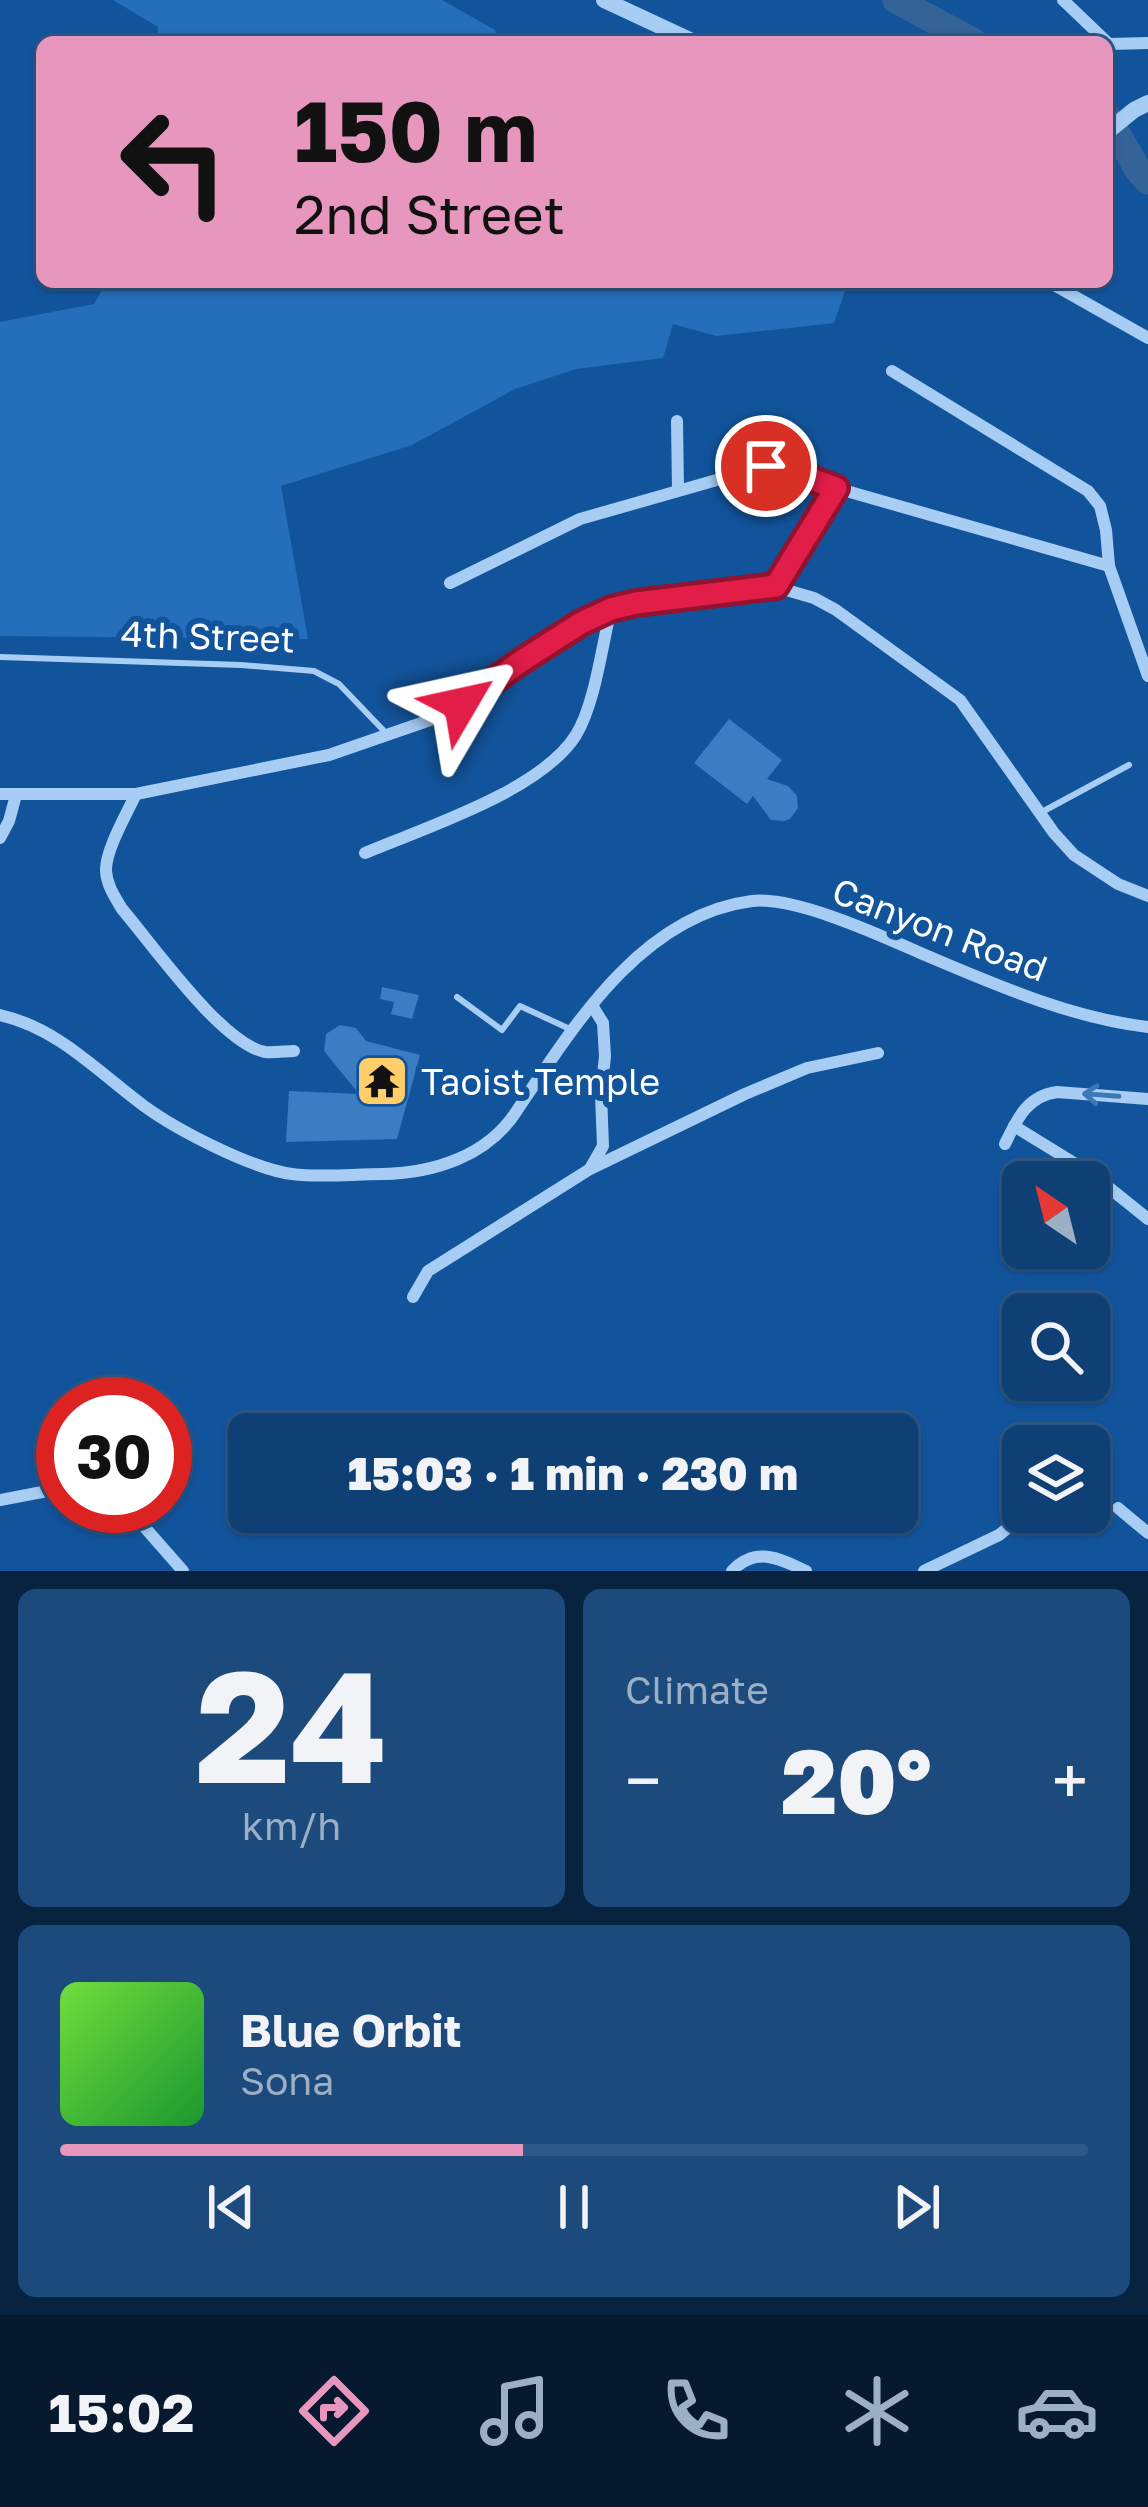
<!DOCTYPE html>
<html lang="en">
<head>
<meta charset="utf-8">
<style>
	:root { --surface:#0e3f75; --page:#1c4a7d; --text:#f1f3f6; --muted:#9bafc5; --line:#2e5887; --accent:#e797bd }
	body { margin:0; font-family:"Golos Text",sans-serif; background:var(--page); color:var(--text); height:100vh; display:flex; flex-direction:column; font-size:45px; white-space:nowrap }
	* { box-sizing:border-box; margin:0 }
	p { font-size:39px; color:var(--muted) }
	.icon { flex:none; width:66px; height:66px; fill:none; stroke:currentColor; stroke-width:2; stroke-linecap:round; stroke-linejoin:round }
	.map { position:relative; height:1571px; overflow:hidden }
	.sheet { display:flex; flex-direction:column; gap:18px; padding:18px; background:#082340; flex:1 }
	.sheet>* { flex:none }
	.guide { position:absolute; left:36px; top:36px; width:1077px; height:252px; border-radius:18px; box-shadow:0 3px 9px #0004,0 0 0 3px var(--line); background:#e797bd; color:#111; overflow:hidden }
	.needle { width:78px; rotate:325deg }
	.fabs { position:absolute; left:1002px; top:1161px; display:grid; gap:24px }
	.fabs a { display:grid; place-items:center; width:108px; height:108px; border-radius:18px; background:var(--surface); box-shadow:0 3px 9px #0004,0 0 0 3px var(--line); font-size:60px }
	.speed { position:absolute; left:36px; top:1377px; display:flex; gap:24px; font-size:60px; font-weight:700; text-align:center }
	.speed>* { display:grid; place-content:center; width:156px; height:156px; border-radius:50%; background:var(--surface); box-shadow:0 3px 9px #0004,0 0 0 3px var(--line); line-height:1 }
	.speed .limit { border:18px solid #d22; background:#fff; color:#111 }
	.pin { position:absolute; display:grid; place-items:center; width:102px; height:102px; color:#fff; margin:-51px; border:6px solid #fff; border-radius:50%; box-shadow:0 3px 12px #0007 }
	.me { position:absolute; width:132px; margin:-66px; rotate:54deg; stroke-linejoin:round; filter:drop-shadow(0 0 9px #0008) }
	.turn { display:flex; align-items:center; gap:42px; height:252px; padding:0 60px; font-size:54px }
	.turn .icon { width:156px; height:156px; stroke-width:2.5 }
	.turn b { display:block; font-size:84px; line-height:102px }
	.big { font-size:90px; font-weight:800; line-height:1.1 }
	.sheet .card { flex:1; display:flex; flex-direction:column; justify-content:center; gap:18px; min-width:0; padding:0 42px; border-radius:18px; background:var(--page) }
	.sheet .dial { align-items:center; gap:0 }
	.dial b { font-size:156px; line-height:1 }
	.song { display:flex; align-items:center; gap:36px }
	.cover { width:144px; height:144px; border-radius:18px; background:linear-gradient(135deg,hsl(100 70% 55%),hsl(130 70% 35%)) }
	.played { height:12px; border-radius:6px; background:linear-gradient(90deg,var(--accent) 45%,var(--line) 45%) }
	.keys { display:flex; justify-content:space-around; direction:ltr }
	.heat { display:flex; justify-content:space-between; align-items:center; font-size:66px; direction:ltr }
	.sheet .tiles { flex:1; display:grid; gap:18px; grid-template-columns:1fr 1fr }
	.card:last-child { grid-column:span 2 }
	.trip { position:absolute; left:228px; top:1413px; width:690px; height:120px; border-radius:18px; background:var(--surface); box-shadow:0 3px 9px #0004,0 0 0 3px var(--line); font-weight:800; line-height:120px; text-align:center }
	.tab-bar { display:flex; height:192px; justify-content:space-around; align-items:center; background:#06192f; color:var(--muted) }
	.tab-bar .icon { width:84px; height:84px }
	.tab-bar .selected { color:var(--accent) }
	.tab-bar b { font-size:54px; color:var(--text) }
	.map>svg:first-child { display:block }
	.green { fill:#246eba }
	.lines { fill:none; stroke-linecap:round; stroke-linejoin:round }
	.river { stroke:#336397; stroke-width:27 }
	.building { fill:#3b7dc3 }
	.service { stroke:#a7cdf4; stroke-width:6 }
	.minor { stroke:#a7cdf4; stroke-width:12 }
	.tertiary { stroke:#a7cdf4; stroke-width:16 }
	.oneway { stroke:#3f78b6 }
	.route-casing { stroke:#92132f; stroke-width:30 }
	.route { stroke:#e11d48; stroke-width:21 }
	.labels { text-anchor:middle; dominant-baseline:central; stroke-width:12; stroke-linejoin:round; paint-order:stroke }
	.street-label { font-size:36px; fill:#fff; stroke:#12549c }
	.poi-label { font-size:36px; fill:#fff; stroke:#12549c; text-anchor:start }
</style>
</head>
<body>
<div class="map">
<svg width="1148" height="1571" viewBox="0 0 1148 1571">
	<rect width="100%" height="100%" fill="#12549c"/>
	<g class="green">
		<polygon points="113,0 442,0 495,30 500,42 157,42 158,27"/>
		<polygon points="107,282 848,282 834,323 716,336 673,324 663,358 576,369 515,389 412,445 281,486 308,639 0,636 0,322 94,304"/>
	</g>
	<g class="lines">
		<g class="river">
			<polyline points="896,0 974,42"/>
			<polyline points="1107,116 1138,170 1148,181"/>
		</g>
	</g>
	<g class="building">
		<polygon points="729,719 782,760 767,779 788,786 797,796 798,808 790,819 784,821 771,820 753,796 747,804 694,763"/>
		<polygon points="382,987 419,995 412,1019 391,1014 394,1002 380,999"/>
		<polygon points="340,1025 356,1028 366,1041 420,1055 397,1139 286,1142 289,1091 359,1094 324,1051 326,1034"/>
	</g>
	<g class="lines">
		<g class="service">
			<polyline points="810,38 817,42"/>
			<polyline points="0,657 241,665 314,671 339,684 385,732"/>
			<polyline points="1040,813 1129,765"/>
			<polyline points="457,997 502,1030 520,1006 572,1030"/>
		</g>
		<g class="minor">
			<polyline points="1063,0 1109,44 1148,43"/>
			<polyline points="1049,282 1148,338"/>
			<polyline points="892,371 1088,491 1100,506 1106,530 1109,566 1148,676"/>
			<polyline points="677,421 678,490"/>
			<polyline points="450,583 580,519 766,466 781,468 836,488 1109,566"/>
			<polyline points="776,587 836,488"/>
			<polyline points="0,794 136,794 329,755 433,719 461,704 520,662 581,623 611,609 636,603 776,587 814,598 836,610 960,700 1054,833 1074,855 1118,884 1148,896"/>
			<path d="M 136,794 C 127,813 105,851 106,871 C 107,886 115,897 122,909 C 152,944 222,1044 265,1052 C 274,1053 286,1051 294,1051"/>
			<polyline points="0,838 9,821 16,795"/>
			<path d="M 365,853 C 424,828 541,791 576,735 C 595,704 602,645 611,609"/>
			<path d="M 0,1015 C 58,1028 98,1072 144,1106 C 177,1130 252,1169 292,1174 C 321,1178 353,1174 383,1174 C 434,1173 487,1156 516,1112 C 573,1027 641,915 752,901 C 796,896 884,937 925,955 C 996,985 1071,1018 1148,1027"/>
			<polyline points="1014,1126 1092,1174 1148,1219"/>
			<path d="M 1005,1144 C 1017,1119 1027,1096 1057,1092 L 1148,1099"/>
			<polyline points="591,1167 603,1146 601,1095 605,1056 603,1023 593,1007"/>
			<polyline points="413,1297 428,1271 590,1169 745,1094 807,1068 878,1053"/>
			<polyline points="0,1500 63,1488"/>
			<polyline points="126,1506 183,1571"/>
			<polyline points="1118,1508 1148,1533"/>
			<path d="M 732,1571 C 755,1546 779,1558 806,1571"/>
			<polyline points="924,1571 999,1535 1028,1512"/>
		</g>
		<g class="tertiary">
			<polyline points="604,0 694,42"/>
			<polyline points="1107,132 1134,110 1148,103"/>
		</g>
	</g>
	<defs><path id="oneway-shaft" d="M-6 0H5M1.5-3L5.5 0L1.5 3" fill="none" stroke-width="1.6" stroke-linecap="round" stroke-linejoin="round" transform="scale(3)"/></defs>
	<use class="oneway" href="#oneway-shaft" transform="translate(1101 1095) rotate(-176)"/>
	<g class="lines">
		<g class="route-casing">
			<polyline id="route" points="461,704 520,662 581,623 611,609 636,603 776,586 836,488 781,468 766,466"/>
		</g>
		<use href="#route" class="route"/>
	</g>
	<defs>
		<g id="temple-square" transform="scale(2.7)"><rect x="-9" y="-9" width="18" height="18" rx="4" fill="#ffce6a" stroke="#12549c"/><path d="M0-6L5-2H3V0L6.5 2.5H4V6H1.5V3h-3V6H-4V2.5H-6.5L-3 0V-2H-5Z" fill="#111"/></g>
	</defs>
	<g fill-rule="evenodd">
		<use href="#temple-square" x="382" y="1081"/>
	</g>
	<g class="labels">
		<g class="street-label">
			<text transform="translate(208 636) rotate(2)">4th Street</text>
			<text transform="translate(940 929) rotate(21)">Canyon Road</text>
		</g>
		<g class="poi-label">
			<text x="421" y="1081">Taoist Temple</text>
		</g>
	</g>
</svg>
<div class="fabs">
<a><svg class="needle" viewBox="-14 -14 28 28"><path d="M0-13l5 13h-10z" fill="#e53935"/><path d="M0 13l5-13h-10z" fill="#9bafc5"/></svg></a>
<a><svg class="icon" aria-label="search" viewBox="0 0 24 24"><circle cx="10" cy="10" r="6"/><path d="M15 15l6 6"/></svg></a>
<a><svg class="icon" aria-label="layers" viewBox="0 0 24 24"><path d="M12 4l9 5-9 5-9-5zM3 14l9 5 9-5"/></svg></a>
</div>
<div class="speed"><div class="limit">30</div></div>
<div class="pin" style="left:766px;top:466px;background:#d93025"><svg class="icon" aria-label="arrive" viewBox="0 0 24 24"><path d="M6 21V4h12l-3 4 3 4H6"/></svg></div>
<svg class="me" style="left:461px;top:704px" viewBox="-20 -20 40 40"><path d="M0-17L14 15 0 8-14 15z" fill="#e11d48" stroke="#fff" stroke-width="4"/></svg>
<div class="trip">15:03 · 1 min · 230 m</div>
<div class="guide">
<div class="turn"><svg class="icon" aria-label="left" viewBox="0 0 24 24"><path d="M17 20v-9H6M10 6l-5 5 5 5"/></svg><div><b>150 m</b>2nd Street</div></div>
</div>
</div>
<section class="sheet">
<div class="tiles">
<div class="card dial"><b>24</b><p>km/h</p></div>
<div class="card"><p>Climate</p>
<div class="heat"><a>−</a><b class="big">20°</b><a>+</a></div>
</div>
<div class="card">
<div class="song"><i class="cover"></i><div><b>Blue Orbit</b><p>Sona</p></div></div>
<div class="played"></div>
<div class="keys"><svg class="icon" aria-label="previous" viewBox="0 0 24 24"><path d="M18 5L8 12l10 7zM5 5v14"/></svg><svg class="icon" aria-label="pause" viewBox="0 0 24 24"><path d="M8 5v14M16 5v14"/></svg><svg class="icon" aria-label="next" viewBox="0 0 24 24"><path d="M6 5l10 7-10 7zM19 5v14"/></svg></div>
</div>
</div>
</section>
<nav class="tab-bar">
<b>15:02</b>
<svg class="icon selected" aria-label="directions" viewBox="0 0 24 24"><path d="M12 3l9 9-9 9-9-9zM9 14v-3h6M13 9l2 2-2 2"/></svg>
<svg class="icon" aria-label="music" viewBox="0 0 24 24"><path d="M9 18V5l10-2v13"/><circle cx="6" cy="18" r="3"/><circle cx="16" cy="16" r="3"/></svg>
<svg class="icon" aria-label="phone" viewBox="0 0 24 24"><path d="M5 4h4l2 5-3 2q2 4 5 5l2-3 5 2v4C11 20 4 13 5 4z"/></svg>
<svg class="icon" aria-label="climate" viewBox="0 0 24 24"><path d="M12 3v18M4 7l16 10M4 17L20 7"/></svg>
<svg class="icon" aria-label="car" viewBox="0 0 24 24"><path d="M5 17H2v-5l4-1 3-4h7l3 4 3 1v5h-3M9 17h6M6 11h13"/><circle cx="7" cy="17" r="2"/><circle cx="17" cy="17" r="2"/></svg>
</nav>
</body>
</html>
